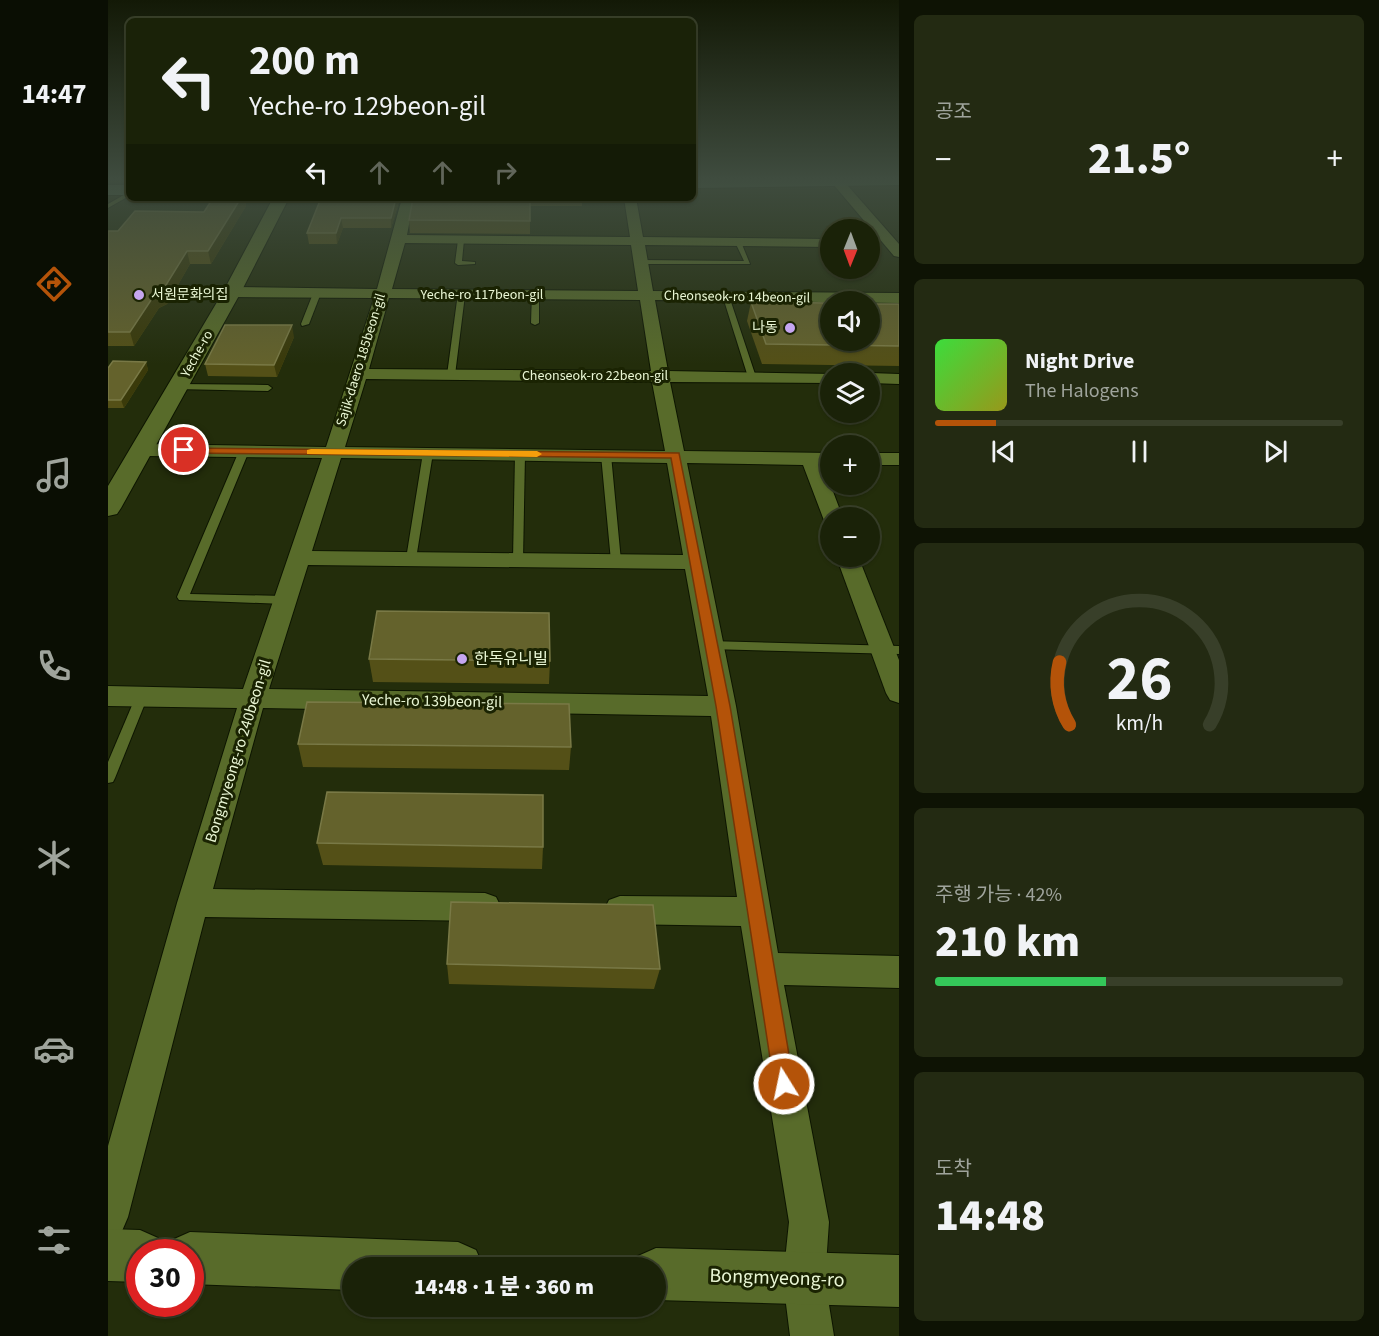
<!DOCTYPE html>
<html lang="ko">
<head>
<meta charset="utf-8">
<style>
	:root { --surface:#1a2208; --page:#232a12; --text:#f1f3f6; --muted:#9fa49c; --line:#383f29; --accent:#b45309 }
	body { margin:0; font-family:"Source Sans 3","Noto Sans KR",sans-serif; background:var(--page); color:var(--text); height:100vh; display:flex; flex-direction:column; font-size:22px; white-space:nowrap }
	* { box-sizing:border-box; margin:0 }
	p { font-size:20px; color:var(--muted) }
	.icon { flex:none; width:33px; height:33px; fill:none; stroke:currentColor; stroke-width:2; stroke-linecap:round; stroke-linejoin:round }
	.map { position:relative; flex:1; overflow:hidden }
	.panel { display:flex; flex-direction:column; gap:15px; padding:15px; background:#0e1304; width:480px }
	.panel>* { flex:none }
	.guide { position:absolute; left:18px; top:18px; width:570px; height:183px; border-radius:9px; box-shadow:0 2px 4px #0004,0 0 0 2px var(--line); background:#1a2208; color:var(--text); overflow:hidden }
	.needle { width:39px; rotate:181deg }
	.controls { position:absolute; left:712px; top:219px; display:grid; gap:12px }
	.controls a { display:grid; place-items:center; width:60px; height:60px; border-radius:50%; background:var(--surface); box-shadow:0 2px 4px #0004,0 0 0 2px var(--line); font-size:30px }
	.speed { position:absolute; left:18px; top:1239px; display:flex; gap:12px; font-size:30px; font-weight:700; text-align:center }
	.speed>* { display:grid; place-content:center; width:78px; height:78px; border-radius:50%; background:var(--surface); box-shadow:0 2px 4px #0004,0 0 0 2px var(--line); line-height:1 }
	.speed .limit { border:9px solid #d22; background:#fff; color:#111 }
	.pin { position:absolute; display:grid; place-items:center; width:51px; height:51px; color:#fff; margin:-26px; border:3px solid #fff; border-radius:50%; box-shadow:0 2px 6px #0007 }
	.me { position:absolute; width:66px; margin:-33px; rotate:350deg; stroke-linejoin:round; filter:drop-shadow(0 0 4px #0008) }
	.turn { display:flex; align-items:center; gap:21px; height:126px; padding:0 24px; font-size:27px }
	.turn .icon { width:78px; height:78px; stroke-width:2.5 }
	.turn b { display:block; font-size:42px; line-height:51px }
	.lanes { display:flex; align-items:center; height:57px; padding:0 24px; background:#0003; justify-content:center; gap:30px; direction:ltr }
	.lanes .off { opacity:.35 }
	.big { font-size:45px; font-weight:800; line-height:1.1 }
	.panel .widget { flex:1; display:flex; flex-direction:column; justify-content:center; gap:9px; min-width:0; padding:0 21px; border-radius:9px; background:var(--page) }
	.panel .dial { align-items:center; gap:0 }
	.dial svg { height:156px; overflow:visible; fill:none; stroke:var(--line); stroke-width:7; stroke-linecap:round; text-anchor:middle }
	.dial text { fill:var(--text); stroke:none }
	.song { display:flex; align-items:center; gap:18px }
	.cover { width:72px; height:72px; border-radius:9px; background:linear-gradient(135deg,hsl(120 70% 55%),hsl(60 70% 35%)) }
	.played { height:6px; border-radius:3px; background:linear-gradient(90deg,var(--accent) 15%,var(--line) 15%) }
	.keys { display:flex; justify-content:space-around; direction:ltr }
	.heat { display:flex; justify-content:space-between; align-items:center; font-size:33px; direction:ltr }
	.charge { height:9px; border-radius:4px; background:linear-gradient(90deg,#34c759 42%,var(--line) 0) }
	.trip { position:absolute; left:234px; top:1257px; width:324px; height:60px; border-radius:30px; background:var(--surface); box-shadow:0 2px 4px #0004,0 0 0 2px var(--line); font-weight:800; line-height:60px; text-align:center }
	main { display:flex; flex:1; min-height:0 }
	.dock { display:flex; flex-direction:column; width:108px; justify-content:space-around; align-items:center; background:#0a0e03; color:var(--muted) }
	.dock .icon { width:42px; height:42px }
	.dock .on { color:var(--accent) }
	.dock b { font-size:27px; color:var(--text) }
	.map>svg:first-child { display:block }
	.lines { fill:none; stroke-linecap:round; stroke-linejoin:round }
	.service-casing { stroke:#0d1500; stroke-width:2 }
	.minor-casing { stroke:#0d1500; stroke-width:2 }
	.tertiary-casing { stroke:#0d1500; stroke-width:2 }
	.secondary-casing { stroke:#0d1500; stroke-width:2 }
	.service { fill:#586b2a; fill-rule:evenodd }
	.minor { fill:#586b2a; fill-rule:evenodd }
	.tertiary { fill:#586b2a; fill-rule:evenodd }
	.secondary { fill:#557556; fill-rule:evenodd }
	.wall { fill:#545017 }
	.shaded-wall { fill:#3a3a0a }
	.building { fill:#64622c; stroke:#797946; stroke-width:1.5 }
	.route { fill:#b45309; stroke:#753606; stroke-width:1.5 }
	.slow { fill:#f59e0b }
	.poi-dot { fill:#c6a6f0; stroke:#1a2302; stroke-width:2 }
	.labels { text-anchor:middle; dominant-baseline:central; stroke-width:6; stroke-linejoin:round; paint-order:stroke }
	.far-poi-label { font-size:14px; fill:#eaf7d5; stroke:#1a2302; text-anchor:start }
	.far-street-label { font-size:14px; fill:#eaf7d5; stroke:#1a2302 }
	.poi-label { font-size:16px; fill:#eaf7d5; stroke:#1a2302; text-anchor:start }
	.street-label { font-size:16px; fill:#eaf7d5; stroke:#1a2302 }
	.near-street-label { font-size:20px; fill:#eaf7d5; stroke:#1a2302 }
</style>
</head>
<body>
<main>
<nav class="dock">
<b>14:47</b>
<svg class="icon on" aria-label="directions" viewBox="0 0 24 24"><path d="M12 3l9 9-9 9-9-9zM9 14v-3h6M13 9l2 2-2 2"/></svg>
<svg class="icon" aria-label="music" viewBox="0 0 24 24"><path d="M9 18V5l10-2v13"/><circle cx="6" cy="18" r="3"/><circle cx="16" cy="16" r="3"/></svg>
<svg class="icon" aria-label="phone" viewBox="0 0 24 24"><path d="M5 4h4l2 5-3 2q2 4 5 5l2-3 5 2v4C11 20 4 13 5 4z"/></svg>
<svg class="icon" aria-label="climate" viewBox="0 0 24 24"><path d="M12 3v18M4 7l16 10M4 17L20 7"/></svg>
<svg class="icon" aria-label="car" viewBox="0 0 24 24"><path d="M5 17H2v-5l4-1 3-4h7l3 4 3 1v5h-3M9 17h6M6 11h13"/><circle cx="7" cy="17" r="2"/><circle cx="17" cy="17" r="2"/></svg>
<svg class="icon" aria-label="filters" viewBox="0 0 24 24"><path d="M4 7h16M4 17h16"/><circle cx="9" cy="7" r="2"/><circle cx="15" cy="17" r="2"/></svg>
</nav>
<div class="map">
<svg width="791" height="1336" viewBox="0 0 791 1336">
	<rect width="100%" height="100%" fill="#232d0b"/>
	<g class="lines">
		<g class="service-casing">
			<g id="service">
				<polygon points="21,192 21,196 0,208 0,204"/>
				<polygon points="353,238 356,240 354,261 367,262 367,264 350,265 347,263 350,240"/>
				<polygon points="630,240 633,242 642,264 533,264 530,262 533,260 636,261 627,242"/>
				<polygon points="206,291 213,293 201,324 194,326 193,324"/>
				<polygon points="350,293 357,295 347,375 343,377 339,375"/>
				<polygon points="424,293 431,295 431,323 427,325 423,323"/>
				<polygon points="614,294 621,296 648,377 647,379 640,377"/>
				<polygon points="71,384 160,385 164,388 160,391 68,389 67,387"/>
				<polygon points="136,448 141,451 82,594 176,596 182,600 176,604 71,600 69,597 131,451"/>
				<polygon points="320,450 325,453 308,559 303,562 298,559 315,453"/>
				<polygon points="412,451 417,454 415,560 410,563 405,560 407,454"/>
				<polygon points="498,452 503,455 513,561 508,564 503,561 493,455"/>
				<polygon points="601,641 791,646 791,654 601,649 595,645"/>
				<polygon points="34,691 38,693 40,696 7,778 5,782 0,783 0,762 28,696 30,693"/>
			</g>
		</g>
		<g class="minor-casing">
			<g id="minor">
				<polygon points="725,178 733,178 791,244 791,257 786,256 725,184"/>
				<path d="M 294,198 L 306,198 L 299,235 L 522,237 L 516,198 L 528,198 L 535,237 L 723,239 L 723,247 L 537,245 L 545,291 L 791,293 L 791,303 L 547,300 L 560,371 L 726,374 L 723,374 L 723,383 L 562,382 L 576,451 L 723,453 L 723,465 L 715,465 L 735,518 L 723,518 L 723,524 L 717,523 L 695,465 L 579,463 L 628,706 L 670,953 L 791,956 L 791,988 L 676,985 L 721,1222 L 717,1280 L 726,1336 L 682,1336 L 675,1280 L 681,1222 L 633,926 L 512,924 L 501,920 L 496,910 L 501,900 L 512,896 L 629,897 L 603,716 L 155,708 L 105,889 L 377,893 L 388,897 L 393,907 L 388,917 L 377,921 L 97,917 L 20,1217 L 14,1231 L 0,1237 L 0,1146 L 69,903 L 129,708 L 0,706 L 0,686 L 135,689 L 214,458 L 36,456 L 26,450 L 36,444 L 218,447 L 266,298 L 124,297 L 116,292 L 124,287 L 269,289 ZM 297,243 L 523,245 L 530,291 L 284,289 ZM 281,298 L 532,300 L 543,371 L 261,369 ZM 258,379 L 544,382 L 557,451 L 237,447 ZM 233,458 L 559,463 L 575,555 L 204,551 ZM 200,565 L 577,569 L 600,696 L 161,689 Z"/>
				<polygon points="762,373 791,374 791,384 762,383 762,374 759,374"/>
				<rect x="762" y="453" width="29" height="12"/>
				<polygon points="728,556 750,556 791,660 791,703 782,700 778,693"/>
			</g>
		</g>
		<g class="tertiary-casing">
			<g id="tertiary">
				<polygon points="165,198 181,198 133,292 13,508 9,514 0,516 0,486 115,292"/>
				<polygon points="0,1229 32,1230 50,1238 56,1252 32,1252 32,1282 0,1281"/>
				<polygon points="82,1232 350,1242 368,1250 376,1268 244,1268 244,1290 82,1284 82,1252 58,1252 64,1240"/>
				<polygon points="548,1248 791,1255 791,1307 548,1300 548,1268 525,1268 530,1256"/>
			</g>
		</g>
		<g class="secondary-casing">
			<g id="secondary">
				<polygon points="585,178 791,178 791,185 585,188"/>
				<rect x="0" y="185" width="21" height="10"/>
			</g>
		</g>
		<use href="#service" class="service"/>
		<use href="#minor" class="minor"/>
		<use href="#tertiary" class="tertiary"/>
		<use href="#secondary" class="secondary"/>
	</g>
	<g class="wall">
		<polygon points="105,198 137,198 138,206 103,264 82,264 59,304 51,308 26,346 0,346 0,231 10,231 96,212"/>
		<polygon points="213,198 292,198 283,228 235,228 229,244 201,244 199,233"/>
		<polygon points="305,198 474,198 474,206 422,206 422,234 302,233 301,220"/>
		<polygon points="643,302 791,304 791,366 654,364 639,321"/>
		<polygon points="186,337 169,377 100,376 97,364"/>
		<polygon points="38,362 40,370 16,408 0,408 0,368"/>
		<polygon points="261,659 442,661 441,684 265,682"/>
		<polygon points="190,744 463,747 461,770 195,767"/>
		<polygon points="209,843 435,847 434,869 215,865"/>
		<polygon points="339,964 552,969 546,989 341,984"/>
	</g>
	<g class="shaded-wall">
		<polygon points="133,198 137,198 138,206 103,264 100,251"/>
		<polygon points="288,198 292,198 283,228 283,218"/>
		<polygon points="233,218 235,228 229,244 228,233"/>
		<polygon points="79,251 82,264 59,304 51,308 26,346 22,332 47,294"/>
		<polygon points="184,325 186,337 169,377 166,365"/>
		<polygon points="38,362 40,370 16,408 13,400"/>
	</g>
	<g class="building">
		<polygon points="105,198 133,198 100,251 79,251 55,290 47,294 22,332 0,332 0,231 10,231 27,211 96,212"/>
		<polygon points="213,198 288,198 283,218 233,218 228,233 199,233"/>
		<polygon points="305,198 422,198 422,221 301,220"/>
		<polygon points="643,302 723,303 723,340 762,340 762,304 791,304 791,346 658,344"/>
		<polygon points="117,325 184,325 166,365 97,364"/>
		<polygon points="5,361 38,362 13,400 0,400 0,368"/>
		<polygon points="269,611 441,613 442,661 261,659"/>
		<polygon points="199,702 461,704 463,747 190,744"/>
		<polygon points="219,792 435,795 435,847 209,843"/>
		<polygon points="343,902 545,905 552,969 339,964"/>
	</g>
	<linearGradient id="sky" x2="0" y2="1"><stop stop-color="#131906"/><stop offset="0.49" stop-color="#3f4c3f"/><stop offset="1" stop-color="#3f4c3f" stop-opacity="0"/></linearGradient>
	<rect width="791" height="365" fill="url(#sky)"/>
	<polygon class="route" points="72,448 571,453 622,706 686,1084 683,1091 676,1094 669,1091 666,1084 608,706 563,458 76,453 70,450"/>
	<polygon class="slow" points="203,449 429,451 434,454 429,457 199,454 199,450"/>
	<g class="poi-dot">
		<circle cx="31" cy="295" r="6"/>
		<circle cx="682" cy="328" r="6"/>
		<circle cx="354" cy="659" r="6"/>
	</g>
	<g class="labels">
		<g class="far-poi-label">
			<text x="43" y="295">서원문화의집</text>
			<text x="670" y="328" text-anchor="end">나동</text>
		</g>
		<g class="far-street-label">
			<text x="374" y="295">Yeche-ro 117beon-gil</text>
			<text transform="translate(629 297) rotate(1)">Cheonseok-ro 14beon-gil</text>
			<text transform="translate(89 354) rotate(-61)">Yeche-ro</text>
			<text transform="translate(253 360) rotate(-73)">Sajik-daero 185beon-gil</text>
			<text x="487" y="376">Cheonseok-ro 22beon-gil</text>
		</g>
		<g class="poi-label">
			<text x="366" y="659">한독유니빌</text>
		</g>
		<g class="street-label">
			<text transform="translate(324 701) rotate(1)">Yeche-ro 139beon-gil</text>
			<text transform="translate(130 751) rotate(-73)">Bongmyeong-ro 240beon-gil</text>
		</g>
		<g class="near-street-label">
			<text transform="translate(669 1278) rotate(2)">Bongmyeong-ro</text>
		</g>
	</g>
</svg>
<div class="controls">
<a><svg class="needle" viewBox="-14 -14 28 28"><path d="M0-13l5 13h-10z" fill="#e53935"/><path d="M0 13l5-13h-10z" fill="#9fa49c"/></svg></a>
<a><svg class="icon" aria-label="sound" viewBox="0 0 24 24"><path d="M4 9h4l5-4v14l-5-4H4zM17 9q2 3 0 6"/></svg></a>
<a><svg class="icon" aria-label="layers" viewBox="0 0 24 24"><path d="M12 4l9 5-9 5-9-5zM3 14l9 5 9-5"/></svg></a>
<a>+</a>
<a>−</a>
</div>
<div class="speed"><div class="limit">30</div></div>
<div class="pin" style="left:76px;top:450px;background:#d93025"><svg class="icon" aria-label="arrive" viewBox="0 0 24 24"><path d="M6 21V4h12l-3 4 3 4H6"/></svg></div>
<svg class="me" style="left:676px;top:1084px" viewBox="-20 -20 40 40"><circle r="17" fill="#b45309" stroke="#fff" stroke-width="3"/><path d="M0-11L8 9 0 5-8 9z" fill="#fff"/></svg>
<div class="trip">14:48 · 1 분 · 360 m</div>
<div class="guide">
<div class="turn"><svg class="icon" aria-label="left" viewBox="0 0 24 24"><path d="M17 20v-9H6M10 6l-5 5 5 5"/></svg><div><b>200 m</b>Yeche-ro 129beon-gil</div></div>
<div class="lanes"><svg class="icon" aria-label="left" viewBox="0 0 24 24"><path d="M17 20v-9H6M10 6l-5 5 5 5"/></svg><svg class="icon off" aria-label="ahead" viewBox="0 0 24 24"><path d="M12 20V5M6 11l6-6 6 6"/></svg><svg class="icon off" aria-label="ahead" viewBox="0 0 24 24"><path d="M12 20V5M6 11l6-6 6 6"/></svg><svg class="icon off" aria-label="right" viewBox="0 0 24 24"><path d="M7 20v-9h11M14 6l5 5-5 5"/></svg></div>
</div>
</div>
<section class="panel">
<div class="widget"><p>공조</p>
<div class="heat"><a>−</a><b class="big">21.5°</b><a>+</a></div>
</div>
<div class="widget">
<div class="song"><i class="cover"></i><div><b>Night Drive</b><p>The Halogens</p></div></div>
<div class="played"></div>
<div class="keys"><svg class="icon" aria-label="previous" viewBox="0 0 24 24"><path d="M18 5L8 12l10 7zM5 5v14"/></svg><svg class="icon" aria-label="pause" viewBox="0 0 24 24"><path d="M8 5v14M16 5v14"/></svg><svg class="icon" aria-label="next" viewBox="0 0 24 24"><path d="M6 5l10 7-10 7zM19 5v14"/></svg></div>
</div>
<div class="widget dial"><svg viewBox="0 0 100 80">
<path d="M14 69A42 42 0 1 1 86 69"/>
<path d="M14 69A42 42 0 0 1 9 37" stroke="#b45309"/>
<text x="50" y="56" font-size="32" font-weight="700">26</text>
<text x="50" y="72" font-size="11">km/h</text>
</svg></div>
<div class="widget"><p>주행 가능 · 42%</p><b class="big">210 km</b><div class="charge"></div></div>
<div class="widget"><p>도착</p><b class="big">14:48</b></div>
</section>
</main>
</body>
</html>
